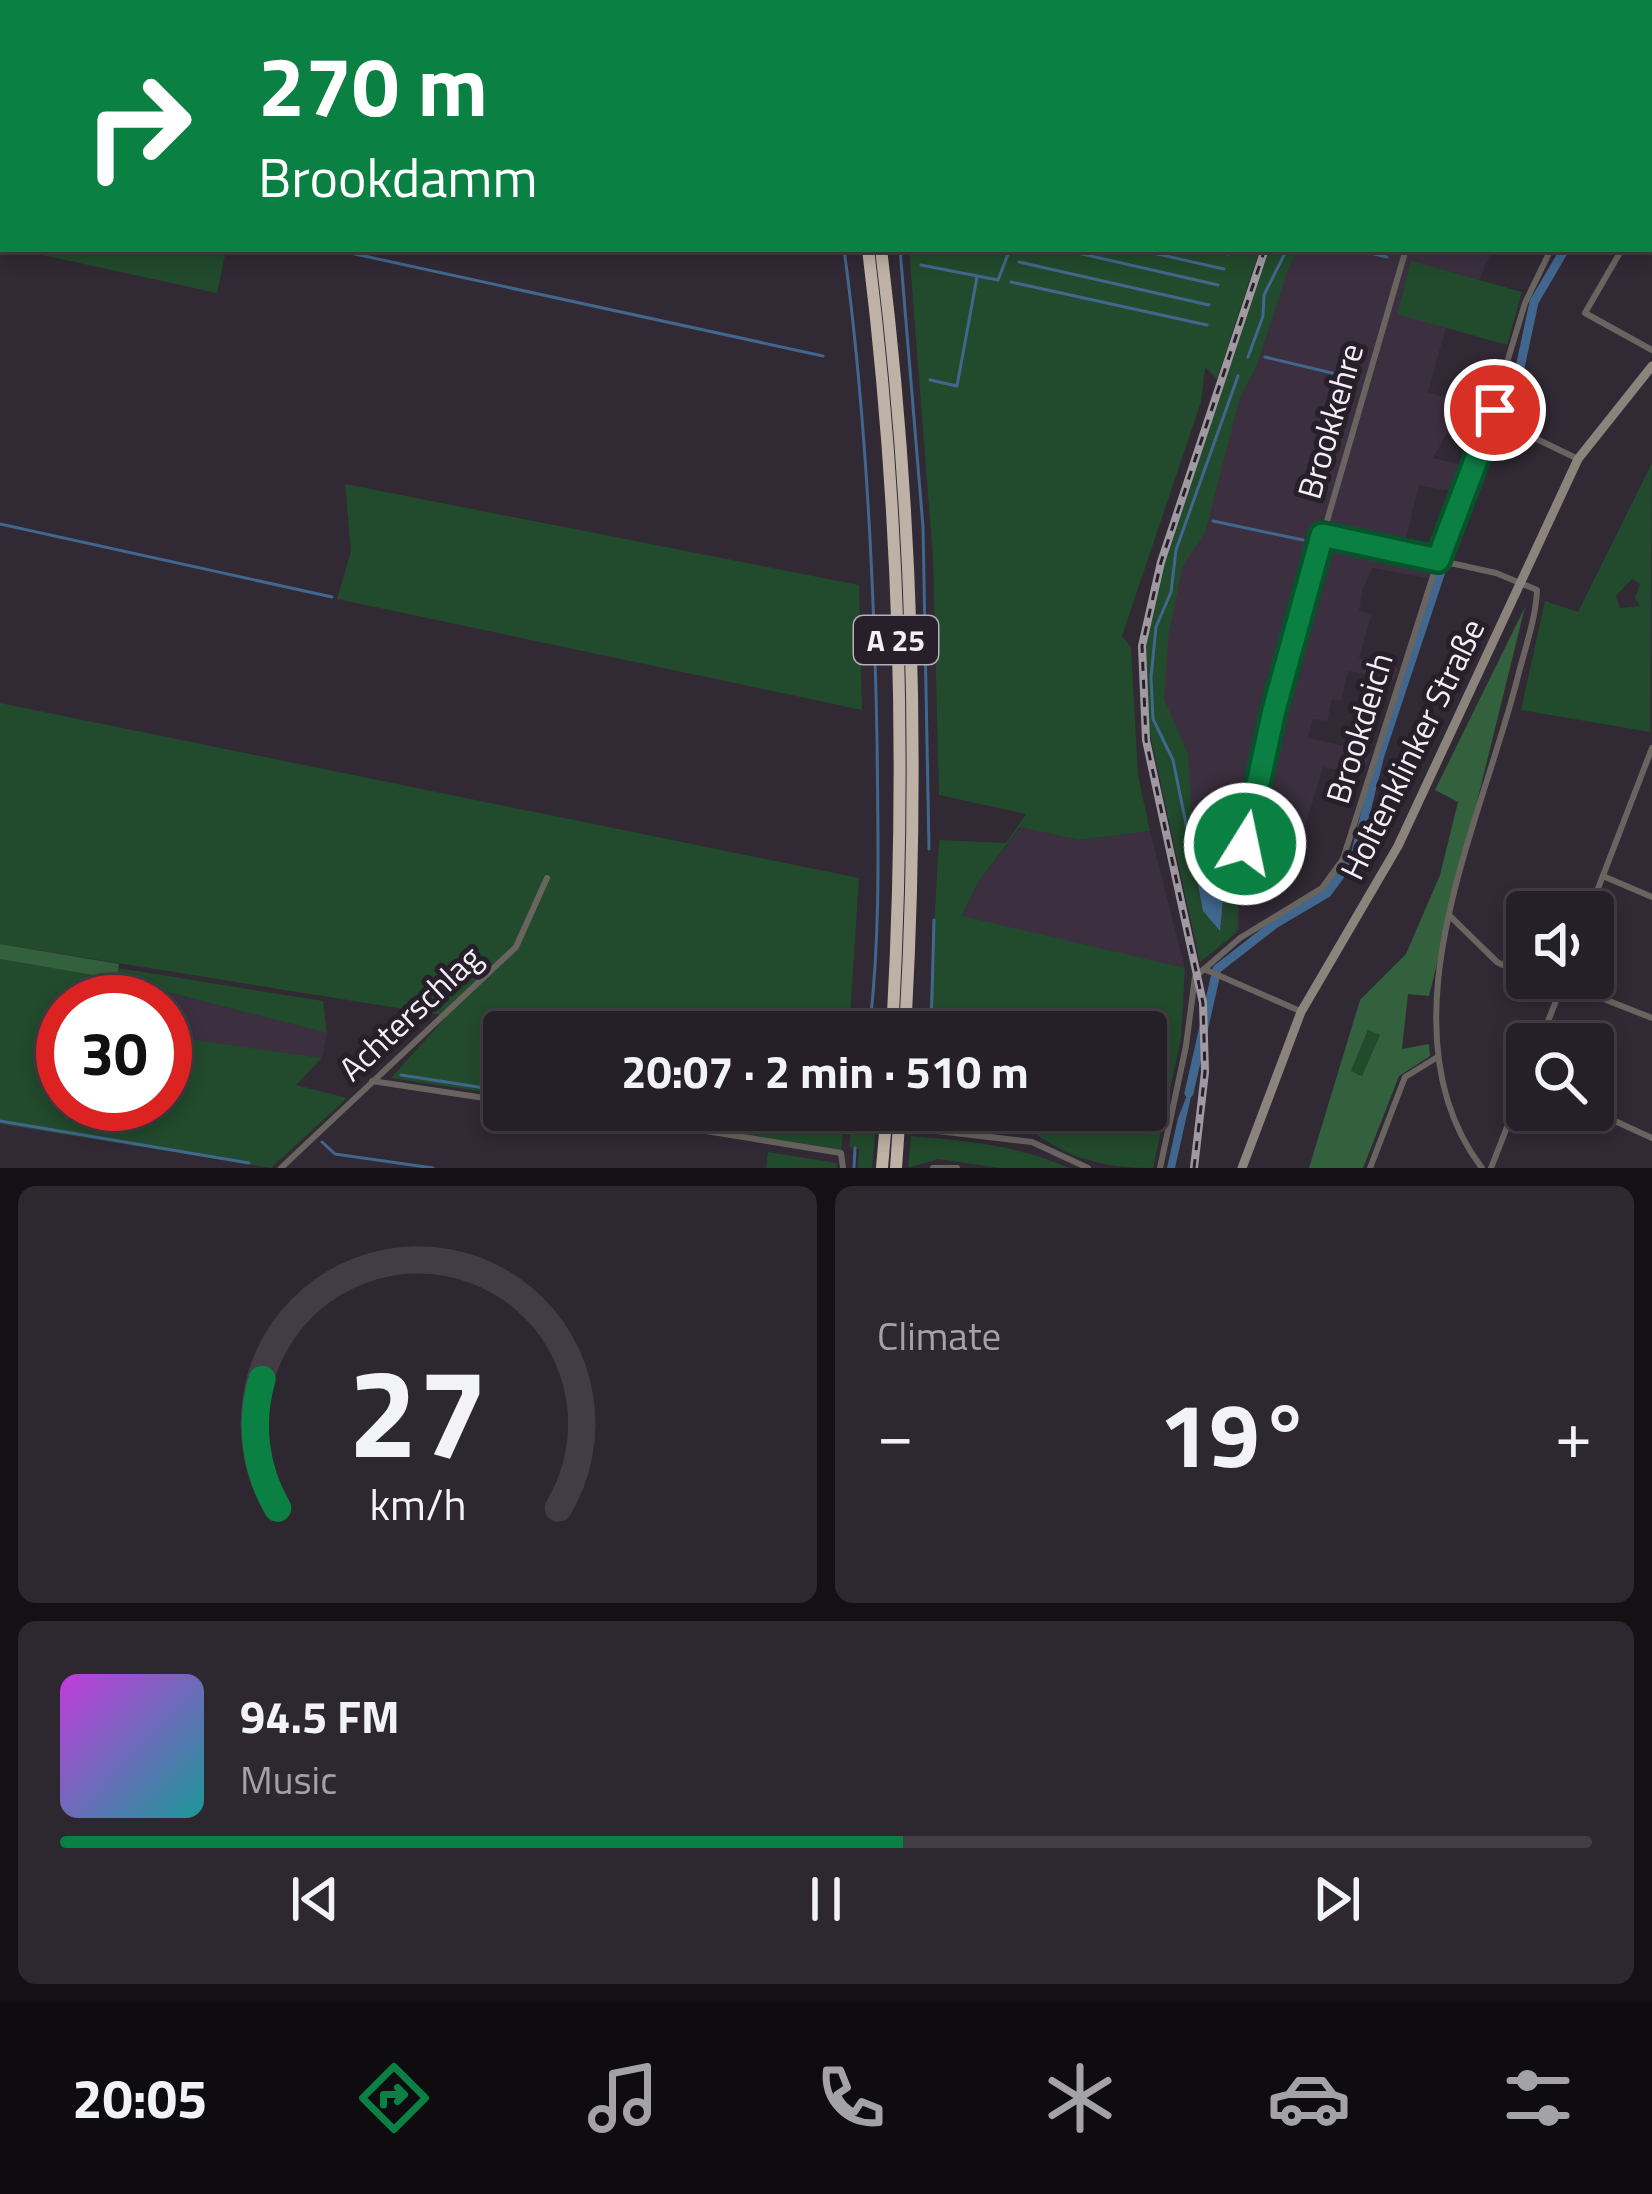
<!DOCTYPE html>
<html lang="en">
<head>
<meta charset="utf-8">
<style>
	:root { --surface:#251f27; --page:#2d272f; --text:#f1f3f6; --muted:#a3a2a7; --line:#423d44; --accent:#0b8043 }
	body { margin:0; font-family:"Titillium Web",sans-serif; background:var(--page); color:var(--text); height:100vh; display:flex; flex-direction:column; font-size:45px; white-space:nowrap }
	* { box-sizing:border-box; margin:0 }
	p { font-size:39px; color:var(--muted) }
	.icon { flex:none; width:66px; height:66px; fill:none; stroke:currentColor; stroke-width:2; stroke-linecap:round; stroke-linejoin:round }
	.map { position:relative; height:1168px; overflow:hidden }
	.drawer { display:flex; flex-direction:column; gap:18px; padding:18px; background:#141115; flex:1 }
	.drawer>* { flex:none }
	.guide { position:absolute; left:0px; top:0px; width:1653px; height:252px; box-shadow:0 6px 18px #0003,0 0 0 3px var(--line); background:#0b8043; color:#fff; overflow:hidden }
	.controls { position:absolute; left:1506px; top:891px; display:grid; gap:24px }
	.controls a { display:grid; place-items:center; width:108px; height:108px; border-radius:12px; background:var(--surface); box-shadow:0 6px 18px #0003,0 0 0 3px var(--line); font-size:60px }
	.speed { position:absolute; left:36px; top:975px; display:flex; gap:24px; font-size:60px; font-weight:700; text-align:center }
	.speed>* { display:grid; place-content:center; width:156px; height:156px; border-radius:50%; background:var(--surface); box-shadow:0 6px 18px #0003,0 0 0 3px var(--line); line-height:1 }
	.speed .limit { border:18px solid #d22; background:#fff; color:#111 }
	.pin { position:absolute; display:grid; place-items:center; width:102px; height:102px; color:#fff; margin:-51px; border:6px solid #fff; border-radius:50%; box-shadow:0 3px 12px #0007 }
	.me { position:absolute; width:132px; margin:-66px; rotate:10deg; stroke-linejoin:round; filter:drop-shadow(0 0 9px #0008) }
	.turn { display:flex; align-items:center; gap:42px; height:252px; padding:0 60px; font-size:54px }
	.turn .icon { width:156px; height:156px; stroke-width:2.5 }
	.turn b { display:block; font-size:84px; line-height:102px }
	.big { font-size:90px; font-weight:700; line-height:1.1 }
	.drawer .tile { flex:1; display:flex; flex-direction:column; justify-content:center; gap:18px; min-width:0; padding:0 42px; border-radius:18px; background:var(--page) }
	.drawer .dial { align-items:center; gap:0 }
	.dial svg { height:312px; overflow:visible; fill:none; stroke:var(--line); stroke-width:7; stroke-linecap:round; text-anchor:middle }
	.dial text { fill:var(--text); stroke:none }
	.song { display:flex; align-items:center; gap:36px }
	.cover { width:144px; height:144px; border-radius:18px; background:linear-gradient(135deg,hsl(290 70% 55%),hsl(180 70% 35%)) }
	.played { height:12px; border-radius:6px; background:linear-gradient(90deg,var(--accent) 55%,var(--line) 55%) }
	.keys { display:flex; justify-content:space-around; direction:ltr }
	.heat { display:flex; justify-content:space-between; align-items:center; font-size:66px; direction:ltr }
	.drawer .tiles { flex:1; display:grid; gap:18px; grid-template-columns:1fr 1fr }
	.tile:last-child { grid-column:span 2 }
	.trip { position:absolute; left:483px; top:1011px; width:684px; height:120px; border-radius:12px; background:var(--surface); box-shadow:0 6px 18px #0003,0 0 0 3px var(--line); font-weight:700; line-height:120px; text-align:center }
	.tabs { display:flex; height:192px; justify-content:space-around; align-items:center; background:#0f0c10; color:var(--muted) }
	.tabs .icon { width:84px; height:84px }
	.tabs .current { color:var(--accent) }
	.tabs b { font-size:54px; color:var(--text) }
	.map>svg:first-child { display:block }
	.built { fill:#3c3040 }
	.green { fill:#224a2c; fill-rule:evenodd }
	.forest { fill:#33603d; fill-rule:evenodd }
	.water { fill:#42678e }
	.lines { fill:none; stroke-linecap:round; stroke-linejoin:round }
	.stream { stroke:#42678e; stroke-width:3 }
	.canal { stroke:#42678e; stroke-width:9 }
	.street { stroke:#6a6460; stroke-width:6 }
	.secondary { stroke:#8c847c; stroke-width:9 }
	.highway { stroke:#beb1a6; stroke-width:12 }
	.rail-casing { stroke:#a099a2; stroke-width:8 }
	.rail { stroke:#27202a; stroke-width:3; stroke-dasharray:9; stroke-linecap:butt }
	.street-bridge { stroke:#6a6460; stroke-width:6 }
	.route-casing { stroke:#07532c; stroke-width:30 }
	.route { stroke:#0b8043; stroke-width:21 }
	.labels { text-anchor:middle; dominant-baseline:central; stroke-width:10; stroke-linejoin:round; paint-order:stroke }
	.shield { fill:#27202a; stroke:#b6b1b9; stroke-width:3 }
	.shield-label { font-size:30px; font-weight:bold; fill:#f4eff6 }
	.street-label { font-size:33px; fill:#f4eff6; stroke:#27202a }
</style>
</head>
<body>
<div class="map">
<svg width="1652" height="1168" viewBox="0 0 1652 1168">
	<rect width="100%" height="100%" fill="#312934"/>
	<g class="built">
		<polygon points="1338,0 1652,0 1650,4"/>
		<polygon points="1268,249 1493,249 1479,280 1411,263 1397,313 1446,327 1428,392 1489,411 1480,437 1459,430 1455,436 1447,433 1433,458 1470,467 1459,493 1419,485 1401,559 1431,566 1427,578 1372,568 1363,588 1359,611 1372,614 1359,658 1398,668 1394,680 1348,671 1341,701 1332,699 1327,721 1313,719 1308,738 1371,752 1363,775 1323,767 1296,856 1287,854 1283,871 1246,864 1239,893 1239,930 1200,962 1145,711 1144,665 1153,595"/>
		<polygon points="1021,827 1080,840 1150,831 1185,968 962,917 977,884"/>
		<polygon points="116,979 327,1033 322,1058 165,1037 165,1002 111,1002"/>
	</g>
	<g class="green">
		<polygon points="229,0 794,0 794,3 243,3"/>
		<polygon points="873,0 1338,0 874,3"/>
		<polygon points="15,249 196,249 225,255 217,293"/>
		<path d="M 909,249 L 1260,249 L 1217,379 L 1205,367 L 1201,402 L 1122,636 L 1131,647 L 1138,775 L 1150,831 L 1080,840 L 1020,827 L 977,884 L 962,916 L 1185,968 L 1181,1038 L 1153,1168 C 1114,1168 1077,1162 1043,1139 C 1020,1123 1016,1114 986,1110 L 1146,1110 L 1146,1032 L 928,1032 L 939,840 L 1006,843 L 1026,814 L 939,795 L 933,558 Z"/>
		<path d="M 1268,249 L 1300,249 L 1289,266 L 1257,365 L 1240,397 L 1205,533 L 1183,565 L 1169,632 L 1164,699 L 1188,754 L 1192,820 L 1202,850 L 1214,850 L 1242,866 L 1236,933 L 1200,962 L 1145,711 L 1144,665 L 1153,595 ZM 1194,863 L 1223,908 L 1220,931 L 1203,911 Z"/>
		<polygon points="1411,261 1522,292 1507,345 1397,314"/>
		<path d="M 1652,463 L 1650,732 L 1521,710 L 1545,601 L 1578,612 ZM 1632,579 L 1640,584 L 1635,598 L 1640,606 L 1620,608 L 1616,596 Z"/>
		<polygon points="345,484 859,585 862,710 337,599 351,551"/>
		<polygon points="0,703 859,878 849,1032 504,1032 504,1095 391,1078 447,1016 0,944"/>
		<polygon points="0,959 115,978 118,968 323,1001 327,1033 116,979 111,1002 63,1002 63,1104 165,1104 165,1036 322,1058 296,1085 347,1098 271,1168 0,1124"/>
		<polygon points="1368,1030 1380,1035 1363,1076 1351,1071"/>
		<polygon points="716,1116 844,1128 841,1151 694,1127 693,1117"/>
		<polygon points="851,1130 875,1132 872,1168 858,1168 859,1149 849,1147"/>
		<path d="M 911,1136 C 967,1141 1017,1145 1069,1168 L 1000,1168 L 938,1159 L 908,1168 Z"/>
		<polygon points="768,1152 837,1163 837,1168 766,1168"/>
	</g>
	<g class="forest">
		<path d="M 1525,607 L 1429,996 L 1408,994 L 1402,1049 L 1429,1044 L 1430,1056 L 1399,1076 L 1363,1168 L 1309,1168 L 1360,1000 L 1406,954 L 1440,875 L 1458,802 L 1435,790 ZM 1368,1030 L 1380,1035 L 1362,1076 L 1351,1071 Z"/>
		<polygon points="0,944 119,964 116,979 0,959"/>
	</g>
	<g class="water">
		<polygon points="1199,859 1225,879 1220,931 1203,911 1194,863"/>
		<polygon points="1197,1070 1175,1168 1167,1168 1178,1118"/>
	</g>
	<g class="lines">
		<g class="stream">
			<polyline points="238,0 252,3"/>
			<polyline points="706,0 720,3"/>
			<polyline points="808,0 809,3"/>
			<polyline points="863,0 863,3"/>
			<polyline points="0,63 3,64"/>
			<polyline points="332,249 823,356"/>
			<path d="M 844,249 C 866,411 874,577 877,740 C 878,837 881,935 869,1032"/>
			<polyline points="900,249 923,527 929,849"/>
			<polyline points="1060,249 1218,285"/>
			<polyline points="1135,249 1224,269"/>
			<polyline points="1210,249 1229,254"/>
			<polyline points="1353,249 1387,257"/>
			<polyline points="1019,262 1209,305"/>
			<polyline points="921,265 998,280 1010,249"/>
			<polyline points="1011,282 1207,325"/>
			<polyline points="1248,357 1263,316 1264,295 1287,249"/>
			<polyline points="1265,357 1353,378"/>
			<polyline points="930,380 957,386 977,277"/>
			<polyline points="1213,521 1303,540"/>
			<polyline points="0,524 332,597"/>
			<polyline points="1194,863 1173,760 1153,719 1151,677 1156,627 1171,592 1176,550 1238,376"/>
			<polyline points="931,1032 934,920"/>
			<polyline points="401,1075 504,1091"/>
			<polyline points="0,1121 249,1163"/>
			<polyline points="322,1142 335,1154 433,1168"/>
			<polyline points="854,1168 855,1148"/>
		</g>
		<g class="canal">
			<polyline points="1650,27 1652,24"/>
			<polyline points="1189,1093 1217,969 1276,923 1327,893 1355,855 1380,755 1451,541 1514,396 1534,302 1565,249"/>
		</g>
		<g class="street">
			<polyline points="1650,11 1652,7"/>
			<polyline points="1650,107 1652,107"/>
			<polyline points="1650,201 1652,198"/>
			<polyline points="1622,249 1585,313 1652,350"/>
			<polyline points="1514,428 1578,459"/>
			<path d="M 1322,535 L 1496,573 L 1537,590 C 1536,619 1524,651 1517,680 C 1480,826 1377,1030 1482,1168"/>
			<polyline points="1247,816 1221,840 1227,854 1239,853 1245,844 1282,676 1406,249"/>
			<polyline points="1603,876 1652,897"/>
			<polyline points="1589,912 1652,748"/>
			<polyline points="1451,917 1497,962 1527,977"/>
			<polyline points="1204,969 1300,1011"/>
			<polyline points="1531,978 1560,989"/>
			<polyline points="1563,983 1652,1018"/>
			<polyline points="1539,1044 1565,978"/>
			<polyline points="372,1081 504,1101"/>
			<polyline points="583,1110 633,1110"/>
			<polyline points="682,1110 688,1128 841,1153 843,1168"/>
			<polyline points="693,1110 849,1123"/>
			<polyline points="1591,1110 1652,1138"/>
			<polyline points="921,1129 1032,1142 1088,1168"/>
			<polyline points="281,1168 516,947 547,878"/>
			<polyline points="933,1168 957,1168"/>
			<polyline points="1160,1168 1186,1046 1195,977 1240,938 1322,888 1343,859 1438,560 1468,491 1525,303 1551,249"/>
			<polyline points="1370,1168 1405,1077 1436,1058"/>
			<polyline points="1491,1168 1527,1076"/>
		</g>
		<polyline class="secondary" points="1242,1168 1301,1012 1398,846 1578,459 1652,366"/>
		<g class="highway">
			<polyline points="832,0 832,3"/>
			<polyline points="845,0 846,3"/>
			<path d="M 868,249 C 900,507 907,772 892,1032"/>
			<path d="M 881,249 C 913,507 920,772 905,1032"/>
			<polyline points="882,1168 887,1110"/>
			<polyline points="896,1168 900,1110"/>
		</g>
		<g class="rail-casing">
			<g id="rail">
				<polyline points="1347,3 1348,0"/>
				<polyline points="1194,1168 1205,1072 1203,1003 1146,740 1142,646 1161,562 1265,249"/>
			</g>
		</g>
		<use href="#rail" class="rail"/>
		<polyline class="street-bridge" points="849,1123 921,1129"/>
	</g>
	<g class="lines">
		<g class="route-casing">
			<polyline id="route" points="1245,844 1274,710 1322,535 1438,560 1495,410"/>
		</g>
		<use href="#route" class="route"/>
	</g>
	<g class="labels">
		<rect class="shield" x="854" y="616" width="84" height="48" rx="9"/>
		<g class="shield-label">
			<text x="896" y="640">A 25</text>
		</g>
		<g class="street-label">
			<text transform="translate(1330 421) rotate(-74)">Brookkehre</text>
			<text transform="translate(1359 728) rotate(-73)">Brookdeich</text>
			<text transform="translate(1412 749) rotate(-64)">Holtenklinker Straße</text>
			<text transform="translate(410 1013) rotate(-43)">Achterschlag</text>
		</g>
	</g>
</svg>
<div class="controls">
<a><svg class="icon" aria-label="sound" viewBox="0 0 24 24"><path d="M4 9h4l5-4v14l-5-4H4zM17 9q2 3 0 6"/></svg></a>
<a><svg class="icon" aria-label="search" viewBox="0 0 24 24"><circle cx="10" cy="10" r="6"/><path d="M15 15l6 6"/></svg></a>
</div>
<div class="speed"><div class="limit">30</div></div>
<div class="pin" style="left:1495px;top:410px;background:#d93025"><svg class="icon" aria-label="arrive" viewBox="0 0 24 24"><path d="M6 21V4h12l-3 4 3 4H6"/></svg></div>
<svg class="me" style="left:1245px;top:844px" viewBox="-20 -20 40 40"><circle r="17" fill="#0b8043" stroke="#fff" stroke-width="3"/><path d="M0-11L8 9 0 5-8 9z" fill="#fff"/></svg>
<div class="trip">20:07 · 2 min · 510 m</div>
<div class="guide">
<div class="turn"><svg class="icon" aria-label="right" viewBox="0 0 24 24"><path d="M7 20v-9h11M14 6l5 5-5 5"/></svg><div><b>270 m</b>Brookdamm</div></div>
</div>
</div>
<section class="drawer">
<div class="tiles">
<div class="tile dial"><svg viewBox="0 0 100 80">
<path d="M14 69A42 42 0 1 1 86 69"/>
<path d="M14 69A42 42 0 0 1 10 36" stroke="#0b8043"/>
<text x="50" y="56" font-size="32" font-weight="700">27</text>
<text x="50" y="72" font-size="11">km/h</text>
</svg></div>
<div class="tile"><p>Climate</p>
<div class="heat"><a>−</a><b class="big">19°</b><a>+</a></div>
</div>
<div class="tile">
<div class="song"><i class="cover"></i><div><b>94.5 FM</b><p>Music</p></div></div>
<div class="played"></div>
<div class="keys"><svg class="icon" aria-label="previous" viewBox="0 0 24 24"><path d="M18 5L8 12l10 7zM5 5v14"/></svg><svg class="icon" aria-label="pause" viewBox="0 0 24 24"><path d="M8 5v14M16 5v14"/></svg><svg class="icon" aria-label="next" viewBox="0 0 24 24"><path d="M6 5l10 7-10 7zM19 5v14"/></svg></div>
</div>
</div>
</section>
<nav class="tabs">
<b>20:05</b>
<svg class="icon current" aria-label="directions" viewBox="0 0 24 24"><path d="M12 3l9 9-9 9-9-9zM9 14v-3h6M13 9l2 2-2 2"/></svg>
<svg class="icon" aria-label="music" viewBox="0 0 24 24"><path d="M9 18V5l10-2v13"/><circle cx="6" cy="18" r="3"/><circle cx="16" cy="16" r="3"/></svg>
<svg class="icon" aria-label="phone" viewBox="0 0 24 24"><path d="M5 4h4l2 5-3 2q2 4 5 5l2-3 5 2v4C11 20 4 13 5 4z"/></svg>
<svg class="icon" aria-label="climate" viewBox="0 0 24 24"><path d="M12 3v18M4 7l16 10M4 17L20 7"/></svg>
<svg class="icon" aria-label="car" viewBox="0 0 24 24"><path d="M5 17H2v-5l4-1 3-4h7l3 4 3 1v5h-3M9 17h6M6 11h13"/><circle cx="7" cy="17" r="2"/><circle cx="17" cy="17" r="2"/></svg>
<svg class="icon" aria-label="filters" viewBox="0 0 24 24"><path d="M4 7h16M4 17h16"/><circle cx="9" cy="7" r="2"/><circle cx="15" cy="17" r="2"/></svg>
</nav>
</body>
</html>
